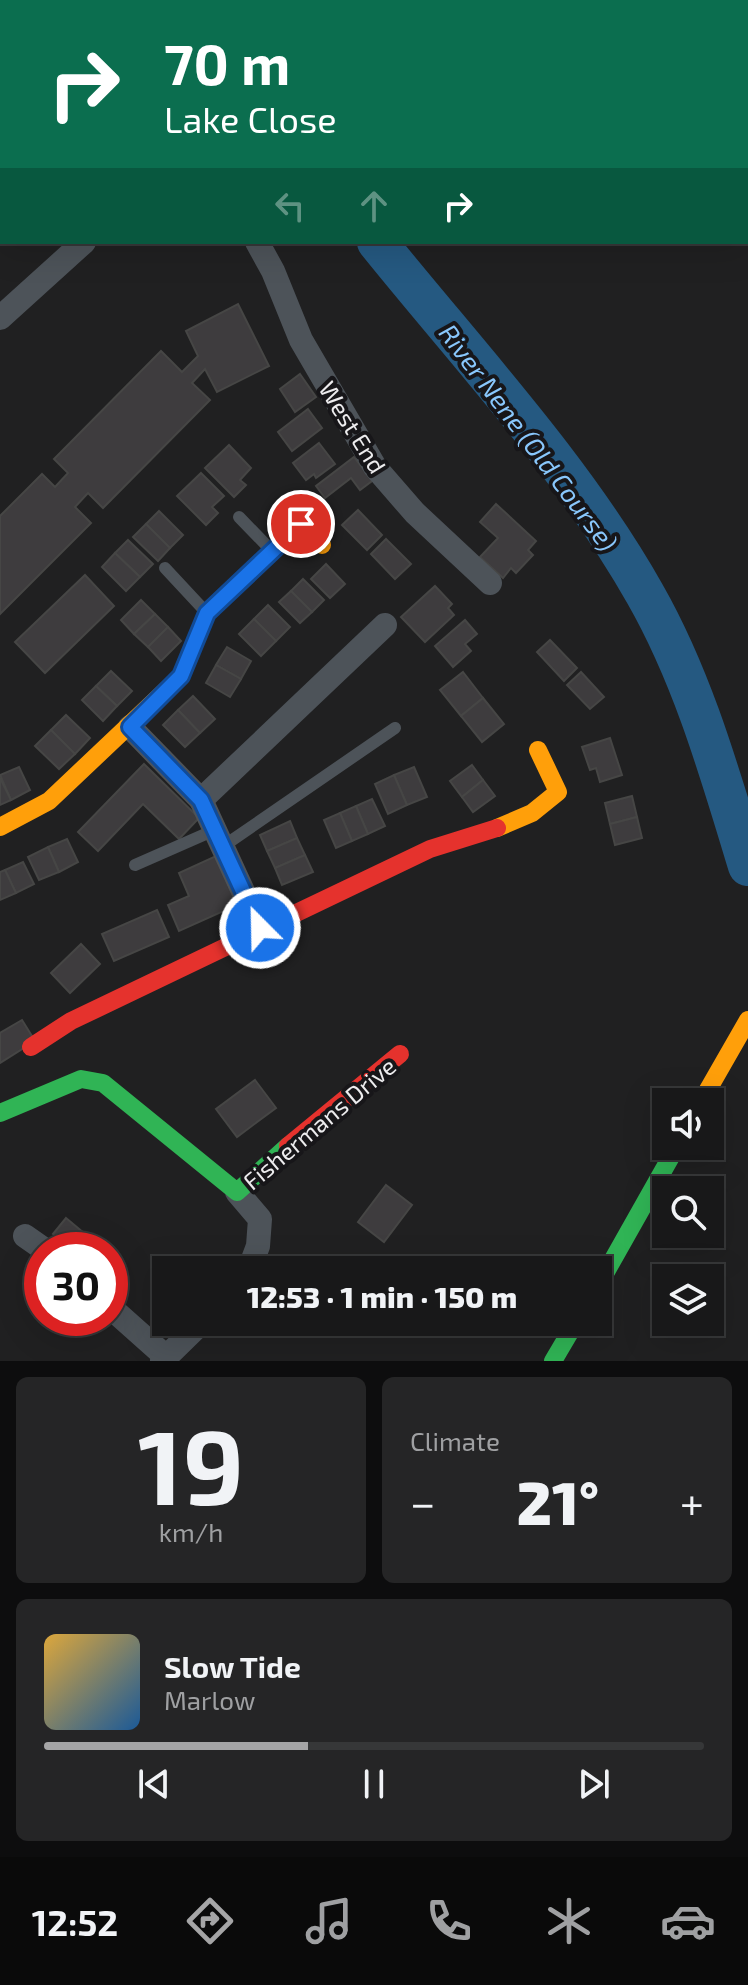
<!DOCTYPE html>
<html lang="en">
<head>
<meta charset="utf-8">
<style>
	:root { --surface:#181819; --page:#252526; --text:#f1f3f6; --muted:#9fa0a2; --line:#363738; --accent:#a5a5a6 }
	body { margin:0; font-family:"Exo 2",sans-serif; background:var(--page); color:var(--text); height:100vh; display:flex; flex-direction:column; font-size:30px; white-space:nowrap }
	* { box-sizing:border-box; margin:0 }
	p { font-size:26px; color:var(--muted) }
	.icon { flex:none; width:44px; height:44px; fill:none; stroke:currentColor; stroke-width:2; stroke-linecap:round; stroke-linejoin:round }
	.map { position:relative; height:1361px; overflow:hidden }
	.drawer { display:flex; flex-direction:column; gap:16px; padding:16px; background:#0d0d0e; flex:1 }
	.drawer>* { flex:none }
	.guide { position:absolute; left:0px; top:0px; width:748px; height:244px; box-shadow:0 8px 32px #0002,0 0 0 2px var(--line); background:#0b6e4f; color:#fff; overflow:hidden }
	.fabs { position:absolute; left:652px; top:1088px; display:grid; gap:16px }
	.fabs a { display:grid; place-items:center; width:72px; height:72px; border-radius:0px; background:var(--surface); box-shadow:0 8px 32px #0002,0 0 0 2px var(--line); font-size:40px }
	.speed { position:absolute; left:24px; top:1232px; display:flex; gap:16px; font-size:40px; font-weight:700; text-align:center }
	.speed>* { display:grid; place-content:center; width:104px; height:104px; border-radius:50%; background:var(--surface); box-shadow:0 8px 32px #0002,0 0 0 2px var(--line); line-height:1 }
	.speed .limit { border:12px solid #d22; background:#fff; color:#111 }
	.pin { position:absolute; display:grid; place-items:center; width:68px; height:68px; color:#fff; margin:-34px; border:4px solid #fff; border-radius:50%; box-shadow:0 2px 8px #0007 }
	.me { position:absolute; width:88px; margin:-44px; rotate:337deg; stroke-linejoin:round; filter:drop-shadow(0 0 6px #0008) }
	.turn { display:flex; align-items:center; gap:28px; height:168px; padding:0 32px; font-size:36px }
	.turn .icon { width:104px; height:104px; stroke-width:2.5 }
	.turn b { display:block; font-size:56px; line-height:68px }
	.lanes { display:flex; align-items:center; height:76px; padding:0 32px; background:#0003; justify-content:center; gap:40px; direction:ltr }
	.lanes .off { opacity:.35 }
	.big { font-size:60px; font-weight:800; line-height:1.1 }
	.drawer .tile { flex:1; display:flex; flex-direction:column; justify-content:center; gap:12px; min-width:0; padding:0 28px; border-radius:12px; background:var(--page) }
	.drawer .dial { align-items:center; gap:0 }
	.dial b { font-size:104px; line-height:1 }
	.song { display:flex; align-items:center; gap:24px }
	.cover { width:96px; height:96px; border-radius:12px; background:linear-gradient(135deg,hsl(40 70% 55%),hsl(210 70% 35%)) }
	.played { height:8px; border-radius:4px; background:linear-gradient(90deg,var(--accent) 40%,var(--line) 40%) }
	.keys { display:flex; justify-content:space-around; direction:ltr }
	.heat { display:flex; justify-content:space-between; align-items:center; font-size:44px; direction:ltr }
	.drawer .tiles { flex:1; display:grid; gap:16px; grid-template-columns:1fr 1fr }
	.tile:last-child { grid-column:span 2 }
	.trip { position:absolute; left:152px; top:1256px; width:460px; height:80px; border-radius:0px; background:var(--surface); box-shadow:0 8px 32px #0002,0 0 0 2px var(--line); font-weight:800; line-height:80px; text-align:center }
	.tabs { display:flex; height:128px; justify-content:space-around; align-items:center; background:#0a0a0a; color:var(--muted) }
	.tabs .icon { width:56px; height:56px }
	.tabs .current { color:var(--accent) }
	.tabs b { font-size:36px; color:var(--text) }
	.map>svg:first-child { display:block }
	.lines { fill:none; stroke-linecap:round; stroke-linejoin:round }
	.river { stroke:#255981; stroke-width:40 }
	.building { fill:#3e3c3e; stroke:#464645; stroke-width:2 }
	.lane { stroke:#4d5359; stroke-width:12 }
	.street { stroke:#4d5359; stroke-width:24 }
	.fast { stroke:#30b455; stroke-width:18 }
	.slow { stroke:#ff9f0a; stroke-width:18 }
	.jam { stroke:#e5322d; stroke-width:18 }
	.route-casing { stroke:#114b97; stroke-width:20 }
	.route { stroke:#1a73e8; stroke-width:14 }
	.labels { text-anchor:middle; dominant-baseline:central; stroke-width:8; stroke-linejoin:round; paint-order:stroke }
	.street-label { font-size:24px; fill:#edecee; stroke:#171619 }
	.water-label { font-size:26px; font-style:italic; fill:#89c7fc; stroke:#171619 }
</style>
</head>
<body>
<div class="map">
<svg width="748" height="1361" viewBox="0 0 748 1361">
	<rect width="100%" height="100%" fill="#202021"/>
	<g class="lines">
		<g class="river">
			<polyline points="214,0 215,2"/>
			<path d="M 377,242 C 468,355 574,468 645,594 C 693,678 720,774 748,866"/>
		</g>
	</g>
	<g class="building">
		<polygon points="238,304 269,366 217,392 205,369 192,383 210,400 103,508 88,493 75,507 91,523 0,614 0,516 42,474 55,487 68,473 54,459 161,351 182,372 198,356 186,331"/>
		<polygon points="300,374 316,397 295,412 280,389"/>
		<polygon points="308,409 322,428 292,451 278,432"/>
		<polygon points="319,443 335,464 316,478 314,474 306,480 293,463"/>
		<polygon points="229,445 251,468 240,480 246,485 234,497 205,468"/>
		<polygon points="354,457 372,481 360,490 351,478 325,498 316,486"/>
		<polygon points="201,473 224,496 212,507 218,513 206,525 177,496"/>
		<polygon points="496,504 536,541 528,550 533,555 516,573 511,568 503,578 480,557 498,538 480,522"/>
		<polygon points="358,510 382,535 367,550 342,525"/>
		<polygon points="159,511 183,535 170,548 146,524"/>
		<polygon points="146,524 170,548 158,561 133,537"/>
		<polygon points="386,539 411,564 395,579 371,554"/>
		<polygon points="128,540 153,564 140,577 115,553"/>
		<polygon points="115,553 140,577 126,591 102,567"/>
		<polygon points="326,564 345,584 330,598 311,579"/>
		<polygon points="85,575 114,606 45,673 15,642"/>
		<polygon points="303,579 324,600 312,612 291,591"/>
		<polygon points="435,586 452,604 448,608 454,615 425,642 401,617"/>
		<polygon points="291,591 312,612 300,623 279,602"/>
		<polygon points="141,600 155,614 134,634 121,620"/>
		<polygon points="268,605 290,627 276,641 254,619"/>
		<polygon points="155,614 168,627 148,647 134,634"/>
		<polygon points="254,619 276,641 261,656 239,634"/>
		<polygon points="465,620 477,634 465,644 471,651 453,667 435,646"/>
		<polygon points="168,627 181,641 161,661 148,647"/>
		<polygon points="550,640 577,668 564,681 537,652"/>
		<polygon points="227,647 251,661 241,679 216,665"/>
		<polygon points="216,665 241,679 230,697 206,683"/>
		<polygon points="111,671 132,691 117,706 96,686"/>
		<polygon points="463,672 483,698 461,716 440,690"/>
		<polygon points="581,672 604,697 590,709 567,685"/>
		<polygon points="96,686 117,706 103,721 82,700"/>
		<polygon points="193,696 215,719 200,733 178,710"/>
		<polygon points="483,698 504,724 482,742 461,716"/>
		<polygon points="178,710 200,733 185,747 163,725"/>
		<polygon points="66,715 90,738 75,754 51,730"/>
		<polygon points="51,730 75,754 59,769 35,746"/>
		<polygon points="610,738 622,775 600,782 596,768 590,770 582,747"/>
		<polygon points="144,764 199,818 179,839 143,804 98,851 78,832"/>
		<polygon points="472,765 483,780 462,797 450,781"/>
		<polygon points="19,767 30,790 11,800 0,775"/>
		<polygon points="414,767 427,797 407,805 394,775"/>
		<polygon points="394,775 407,805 388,814 375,784"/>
		<polygon points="0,778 11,800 0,805"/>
		<polygon points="483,780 495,796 473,812 462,797"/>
		<polygon points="632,796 637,817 610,824 605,803"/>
		<polygon points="372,799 385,826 368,834 356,806"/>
		<polygon points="356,806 368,834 352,841 340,813"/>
		<polygon points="340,813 352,841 336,848 324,820"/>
		<polygon points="637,817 642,838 615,845 610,824"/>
		<polygon points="290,821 297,838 267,851 260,835"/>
		<polygon points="297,838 305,855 275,868 267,851"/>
		<polygon points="67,839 78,862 59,872 48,847"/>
		<polygon points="48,847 59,872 39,880 28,857"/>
		<polygon points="305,855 313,872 282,885 275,868"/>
		<polygon points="216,856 237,905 179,931 168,905 189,896 179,873"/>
		<polygon points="23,862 34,884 16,893 5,870"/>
		<polygon points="5,870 16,893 0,900 0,872"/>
		<polygon points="157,910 169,937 114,961 102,934"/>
		<polygon points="81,944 100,964 70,993 51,973"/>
		<polygon points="22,1020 35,1041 0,1063 0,1033"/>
		<polygon points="255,1080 276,1108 237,1137 216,1109"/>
		<polygon points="386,1185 412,1205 384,1242 358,1222"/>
		<polygon points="66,1218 91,1239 88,1241 98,1250 71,1250 53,1234"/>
	</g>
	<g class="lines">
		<g class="lane">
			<polyline points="239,517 270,549"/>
			<polyline points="165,568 205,611"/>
			<polyline points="225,845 395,728"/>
			<polyline points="135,865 217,829"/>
		</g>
		<g class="street">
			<polyline points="122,0 123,2"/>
			<polyline points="257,242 273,271 301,340 375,467 415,513 490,583"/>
			<polyline points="0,318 84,242"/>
			<polyline points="130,727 201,800 260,928"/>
			<polyline points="201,800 385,625"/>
			<polyline points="237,1192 260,1219 258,1246 249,1270"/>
			<polyline points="25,1236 45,1250"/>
			<polyline points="110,1307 165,1356"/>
			<polyline points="162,1361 202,1322"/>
		</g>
		<g class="fast">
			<polyline points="0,1113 81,1079 103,1083 237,1192 288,1146"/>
			<polyline points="598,1286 677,1146"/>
			<polyline points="553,1361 576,1322"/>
		</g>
		<g class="slow">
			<polyline points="0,827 49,801 181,676 207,613 301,524 322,545"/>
			<polyline points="497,828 532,813 558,792 538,750"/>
			<polyline points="701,1102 748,1020"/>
		</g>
		<g class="jam">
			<polyline points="31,1047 71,1021 430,849 497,828"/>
			<polyline points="288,1146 400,1054"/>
		</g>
	</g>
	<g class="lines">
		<g class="route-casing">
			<polyline id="route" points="260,928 201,800 130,727 181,676 207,613 301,524"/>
		</g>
		<use href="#route" class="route"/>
	</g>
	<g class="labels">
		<g class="street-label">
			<text transform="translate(353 427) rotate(58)">West End</text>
			<text transform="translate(319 1123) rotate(-40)">Fishermans Drive</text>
		</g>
		<g class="water-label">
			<text transform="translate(529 437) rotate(53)">River Nene (Old Course)</text>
		</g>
	</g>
</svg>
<div class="fabs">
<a><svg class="icon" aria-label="sound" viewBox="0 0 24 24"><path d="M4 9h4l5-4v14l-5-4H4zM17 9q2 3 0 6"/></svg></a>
<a><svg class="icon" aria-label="search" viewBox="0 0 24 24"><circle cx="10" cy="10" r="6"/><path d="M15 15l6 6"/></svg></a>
<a><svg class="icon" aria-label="layers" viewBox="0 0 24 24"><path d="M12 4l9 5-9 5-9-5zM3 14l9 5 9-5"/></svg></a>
</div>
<div class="speed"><div class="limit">30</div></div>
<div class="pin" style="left:301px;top:524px;background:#d93025"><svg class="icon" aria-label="arrive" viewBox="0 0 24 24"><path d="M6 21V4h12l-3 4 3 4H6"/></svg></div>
<svg class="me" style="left:260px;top:928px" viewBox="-20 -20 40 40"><circle r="17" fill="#1a73e8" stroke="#fff" stroke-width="3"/><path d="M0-11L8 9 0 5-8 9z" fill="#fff"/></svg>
<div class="trip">12:53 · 1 min · 150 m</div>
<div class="guide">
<div class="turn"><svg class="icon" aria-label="right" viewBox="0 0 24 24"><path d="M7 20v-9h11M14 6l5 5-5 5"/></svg><div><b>70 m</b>Lake Close</div></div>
<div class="lanes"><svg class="icon off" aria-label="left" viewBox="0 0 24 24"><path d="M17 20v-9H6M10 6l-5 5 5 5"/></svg><svg class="icon off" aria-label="ahead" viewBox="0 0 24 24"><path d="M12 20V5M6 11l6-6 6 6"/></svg><svg class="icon" aria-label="right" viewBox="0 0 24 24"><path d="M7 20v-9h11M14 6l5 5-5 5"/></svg></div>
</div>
</div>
<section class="drawer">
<div class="tiles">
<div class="tile dial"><b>19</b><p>km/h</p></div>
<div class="tile"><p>Climate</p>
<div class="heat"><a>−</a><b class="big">21°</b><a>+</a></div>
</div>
<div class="tile">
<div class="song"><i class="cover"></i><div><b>Slow Tide</b><p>Marlow</p></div></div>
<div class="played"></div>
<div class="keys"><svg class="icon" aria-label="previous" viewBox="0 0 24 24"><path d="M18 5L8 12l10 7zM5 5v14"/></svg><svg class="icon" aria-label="pause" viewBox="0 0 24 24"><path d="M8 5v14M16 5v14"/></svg><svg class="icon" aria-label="next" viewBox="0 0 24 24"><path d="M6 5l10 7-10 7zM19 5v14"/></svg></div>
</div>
</div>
</section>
<nav class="tabs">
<b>12:52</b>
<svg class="icon current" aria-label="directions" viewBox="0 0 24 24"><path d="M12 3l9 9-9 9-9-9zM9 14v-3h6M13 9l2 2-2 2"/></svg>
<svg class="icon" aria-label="music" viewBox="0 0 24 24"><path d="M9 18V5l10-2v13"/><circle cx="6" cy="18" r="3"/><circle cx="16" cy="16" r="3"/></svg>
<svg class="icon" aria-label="phone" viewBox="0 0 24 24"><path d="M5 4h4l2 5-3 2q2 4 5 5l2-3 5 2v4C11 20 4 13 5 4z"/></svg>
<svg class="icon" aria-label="climate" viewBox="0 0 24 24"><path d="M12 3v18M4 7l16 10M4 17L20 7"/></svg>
<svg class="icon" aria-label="car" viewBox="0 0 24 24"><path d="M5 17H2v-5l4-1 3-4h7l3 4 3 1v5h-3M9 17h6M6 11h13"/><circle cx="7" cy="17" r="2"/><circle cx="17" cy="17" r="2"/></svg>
</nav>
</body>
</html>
